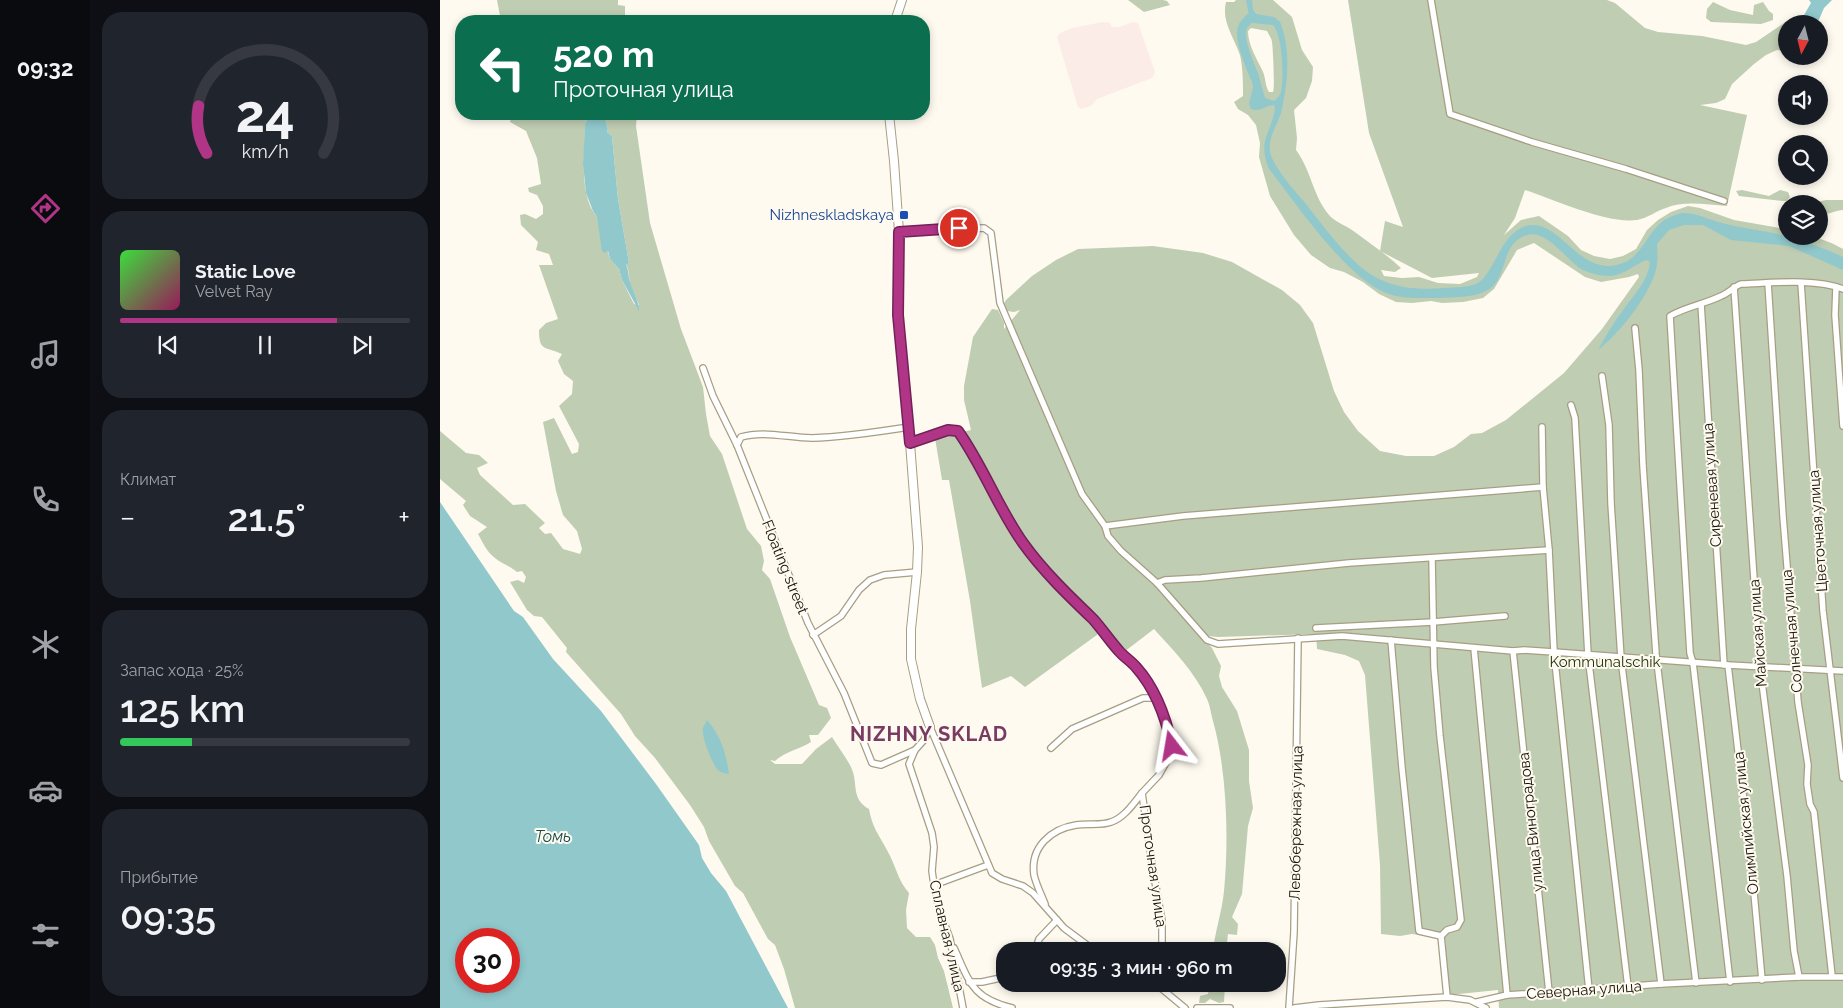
<!DOCTYPE html>
<html lang="ru">
<head>
<meta charset="utf-8">
<style>
	:root { --surface:#171b24; --page:#20242c; --text:#f1f3f6; --muted:#9ea1a6; --line:#363941; --accent:#b03587 }
	body { margin:0; font-family:Raleway,sans-serif; background:var(--page); color:var(--text); height:100vh; display:flex; flex-direction:column; font-size:19px; white-space:nowrap }
	* { box-sizing:border-box; margin:0 }
	p { font-size:16px; color:var(--muted) }
	.icon { flex:none; width:28px; height:28px; fill:none; stroke:currentColor; stroke-width:2; stroke-linecap:round; stroke-linejoin:round }
	.map { position:relative; flex:1; overflow:hidden }
	.panel { display:flex; flex-direction:column; gap:12px; padding:12px; background:#0d0f14; width:350px }
	.panel>* { flex:none }
	.banner { position:absolute; left:15px; top:15px; width:475px; height:105px; border-radius:20px; box-shadow:0 2px 8px #0003; background:#0b6e4f; color:#fff; overflow:hidden }
	.needle { width:32px; rotate:187deg }
	.fabs { position:absolute; left:1338px; top:15px; display:grid; gap:10px }
	.fabs a { display:grid; place-items:center; width:50px; height:50px; border-radius:50%; background:var(--surface); box-shadow:0 2px 8px #0003; font-size:25px }
	.speed { position:absolute; left:15px; top:928px; display:flex; gap:10px; font-size:25px; font-weight:700; text-align:center }
	.speed>* { display:grid; place-content:center; width:65px; height:65px; border-radius:50%; background:var(--surface); box-shadow:0 2px 8px #0003; line-height:1 }
	.speed .limit { border:8px solid #d22; background:#fff; color:#111 }
	.pin { position:absolute; display:grid; place-items:center; width:42px; height:42px; color:#fff; margin:-21px; border:2px solid #fff; border-radius:50%; box-shadow:0 1px 5px #0007 }
	.me { position:absolute; width:55px; margin:-28px; rotate:346deg; stroke-linejoin:round; filter:drop-shadow(0 0 4px #0008) }
	.turn { display:flex; align-items:center; gap:18px; height:105px; padding:0 15px; font-size:22px }
	.turn .icon { width:65px; height:65px; stroke-width:2.5 }
	.turn b { display:block; font-size:35px; line-height:42px }
	.big { font-size:38px; font-weight:600; line-height:1.1 }
	.panel .card { flex:1; display:flex; flex-direction:column; justify-content:center; gap:8px; min-width:0; padding:0 18px; border-radius:20px; background:var(--page) }
	.panel .dial { align-items:center; gap:0 }
	.dial svg { height:130px; overflow:visible; fill:none; stroke:var(--line); stroke-width:7; stroke-linecap:round; text-anchor:middle }
	.dial text { fill:var(--text); stroke:none }
	.song { display:flex; align-items:center; gap:15px }
	.cover { width:60px; height:60px; border-radius:8px; background:linear-gradient(135deg,hsl(120 70% 55%),hsl(330 70% 35%)) }
	.played { height:5px; border-radius:2px; background:linear-gradient(90deg,var(--accent) 75%,var(--line) 75%) }
	.keys { display:flex; justify-content:space-around; direction:ltr }
	.heat { display:flex; justify-content:space-between; align-items:center; font-size:28px; direction:ltr }
	.charge { height:8px; border-radius:4px; background:linear-gradient(90deg,#34c759 25%,var(--line) 0) }
	.trip { position:absolute; left:556px; top:942px; width:290px; height:50px; border-radius:20px; background:var(--surface); box-shadow:0 2px 8px #0003; font-weight:600; line-height:50px; text-align:center }
	main { display:flex; flex:1; min-height:0 }
	.tabs { display:flex; flex-direction:column; width:90px; justify-content:space-around; align-items:center; background:#090b0e; color:var(--muted) }
	.tabs .icon { width:35px; height:35px }
	.tabs .on { color:var(--accent) }
	.tabs b { font-size:22px; color:var(--text) }
	.map>svg:first-child { display:block }
	.industrial { fill:#fcece8 }
	.green { fill:#bfcdb2; fill-rule:evenodd }
	.water { fill:#90c8cc; fill-rule:evenodd }
	.lines { fill:none; stroke-linecap:round; stroke-linejoin:round }
	.river { stroke:#90c8cc; stroke-width:9 }
	.street-casing { stroke:#a79e83; stroke-width:8 }
	.secondary-casing { stroke:#a79e83; stroke-width:10 }
	.street { stroke:#fff; stroke-width:5.5 }
	.secondary { stroke:#fff; stroke-width:8 }
	.route-casing { stroke:#722258; stroke-width:12 }
	.route { stroke:#b03587; stroke-width:9 }
	.transit-dot { fill:#1a4fb4; stroke:#fefaef; stroke-width:2 }
	.labels { text-anchor:middle; dominant-baseline:central; stroke-width:4; stroke-linejoin:round; paint-order:stroke }
	.transit-label { font-size:15px; fill:#164399; stroke:#fefaef; text-anchor:end }
	.street-label { font-size:15px; fill:#171309; stroke:#fefaef }
	.park-label { font-size:15px; fill:#22350a; stroke:#fefaef }
	.water-label { font-size:16px; font-style:italic; fill:#1a4b4f; stroke:#fefaef }
	.district-label { font-size:20px; font-weight:bold; letter-spacing:1px; fill:#793b62; stroke:#fefaef }
</style>
</head>
<body>
<main>
<nav class="tabs">
<b>09:32</b>
<svg class="icon on" aria-label="directions" viewBox="0 0 24 24"><path d="M12 3l9 9-9 9-9-9zM9 14v-3h6M13 9l2 2-2 2"/></svg>
<svg class="icon" aria-label="music" viewBox="0 0 24 24"><path d="M9 18V5l10-2v13"/><circle cx="6" cy="18" r="3"/><circle cx="16" cy="16" r="3"/></svg>
<svg class="icon" aria-label="phone" viewBox="0 0 24 24"><path d="M5 4h4l2 5-3 2q2 4 5 5l2-3 5 2v4C11 20 4 13 5 4z"/></svg>
<svg class="icon" aria-label="climate" viewBox="0 0 24 24"><path d="M12 3v18M4 7l16 10M4 17L20 7"/></svg>
<svg class="icon" aria-label="car" viewBox="0 0 24 24"><path d="M5 17H2v-5l4-1 3-4h7l3 4 3 1v5h-3M9 17h6M6 11h13"/><circle cx="7" cy="17" r="2"/><circle cx="17" cy="17" r="2"/></svg>
<svg class="icon" aria-label="filters" viewBox="0 0 24 24"><path d="M4 7h16M4 17h16"/><circle cx="9" cy="7" r="2"/><circle cx="15" cy="17" r="2"/></svg>
</nav>
<section class="panel">
<div class="card dial"><svg viewBox="0 0 100 80">
<path d="M14 69A42 42 0 1 1 86 69"/>
<path d="M14 69A42 42 0 0 1 9 40" stroke="#b03587"/>
<text x="50" y="56" font-size="32" font-weight="700">24</text>
<text x="50" y="72" font-size="11">km/h</text>
</svg></div>
<div class="card">
<div class="song"><i class="cover"></i><div><b>Static Love</b><p>Velvet Ray</p></div></div>
<div class="played"></div>
<div class="keys"><svg class="icon" aria-label="previous" viewBox="0 0 24 24"><path d="M18 5L8 12l10 7zM5 5v14"/></svg><svg class="icon" aria-label="pause" viewBox="0 0 24 24"><path d="M8 5v14M16 5v14"/></svg><svg class="icon" aria-label="next" viewBox="0 0 24 24"><path d="M6 5l10 7-10 7zM19 5v14"/></svg></div>
</div>
<div class="card"><p>Климат</p>
<div class="heat"><a>−</a><b class="big">21.5°</b><a>+</a></div>
</div>
<div class="card"><p>Запас хода · 25%</p><b class="big">125 km</b><div class="charge"></div></div>
<div class="card"><p>Прибытие</p><b class="big">09:35</b></div>
</section>
<div class="map">
<svg width="1403" height="1008" viewBox="0 0 1403 1008">
	<rect width="100%" height="100%" fill="#fefaef"/>
	<polygon class="industrial" points="663,22 670,23 672,27 679,27 693,22 698,23 715,72 712,78 657,99 651,106 641,109 638,107 617,37 620,33 632,28"/>
	<g class="green">
		<polygon points="57,0 178,0 178,5 185,6 185,21 61,21"/>
		<polygon points="688,0 723,0 727,1 730,5 704,12"/>
		<path d="M 796,0 L 833,0 L 852,17 L 862,50 L 873,67 L 872,81 L 866,98 L 854,110 L 857,138 L 856,150 C 871,170 873,196 889,215 C 895,222 905,225 912,230 C 928,242 946,254 961,268 L 955,272 L 941,270 L 944,276 L 962,278 L 979,277 L 998,283 L 1020,284 L 1037,277 L 1039,273 L 992,278 L 940,251 L 945,221 L 963,227 L 929,133 L 908,0 L 1167,0 L 1175,3 L 1205,28 L 1218,32 L 1262,36 L 1306,45 L 1316,42 L 1344,23 L 1346,24 L 1346,29 L 1341,36 L 1346,38 L 1346,51 L 1337,50 L 1326,55 L 1314,64 L 1292,84 L 1285,99 L 1276,103 L 1260,105 L 1307,115 L 1287,206 C 1268,205 1244,200 1226,208 C 1216,211 1208,218 1197,220 C 1166,224 1116,200 1085,190 L 1075,218 L 1064,235 L 1081,220 L 1099,216 L 1128,236 L 1141,250 L 1154,256 L 1170,259 L 1183,256 L 1196,249 L 1207,230 L 1218,220 L 1231,212 L 1248,206 L 1260,208 L 1294,220 L 1346,229 L 1346,236 C 1370,236 1382,237 1403,249 L 1403,1008 L 1059,1008 L 1058,990 L 1009,995 L 1005,939 L 972,934 L 960,936 L 941,934 L 940,865 L 925,675 L 919,661 L 905,655 L 877,649 L 876,634 L 778,637 L 767,636 L 743,608 L 737,609 L 772,648 L 781,666 L 779,676 L 782,687 L 797,711 L 809,750 L 809,781 L 813,808 L 808,826 L 802,894 L 792,917 L 798,924 L 797,935 L 788,934 L 786,951 L 773,951 C 775,931 782,912 784,891 C 789,839 787,771 773,721 C 771,714 770,705 767,699 C 755,672 733,650 714,629 L 680,655 L 661,632 L 585,687 L 571,676 L 542,688 L 530,601 L 509,480 L 502,480 L 495,438 L 531,430 L 524,400 L 524,386 L 533,337 L 552,309 L 558,310 L 564,323 L 564,329 L 580,310 L 574,312 L 567,311 L 563,305 L 566,300 L 592,276 L 616,260 L 638,249 L 713,246 L 763,253 L 792,262 L 842,290 L 860,305 L 873,323 L 894,391 L 904,412 L 918,431 L 940,451 L 966,456 L 994,456 L 1014,447 L 1031,434 L 1042,433 L 1066,420 L 1124,373 L 1162,329 L 1199,277 L 1198,274 L 1189,277 L 1161,282 L 1145,277 L 1094,243 L 1077,250 L 1054,289 L 1043,298 L 1023,302 L 1002,303 L 991,301 L 972,303 L 956,302 L 939,294 L 923,282 L 904,272 L 890,268 L 871,255 L 854,235 L 830,196 L 819,157 L 820,143 L 816,125 L 808,115 L 798,109 L 794,102 L 803,96 C 803,83 803,68 800,55 C 794,37 781,21 786,2 L 794,2 ZM 811,28 L 827,31 C 829,35 832,39 832,42 C 833,48 835,88 833,92 L 829,92 C 825,86 826,79 823,72 C 817,59 808,45 808,31 Z"/>
		<polygon points="1273,2 1290,10 1313,15 1314,5 1323,2 1329,11 1333,14 1333,20 1321,24 1271,22 1266,18 1267,9"/>
		<path d="M 72,114 L 145,114 L 147,120 L 145,124 C 145,151 138,195 157,217 L 170,259 L 179,269 L 182,280 L 194,304 L 199,305 L 190,284 L 188,269 L 186,265 L 189,263 L 178,199 L 172,136 L 167,132 L 168,129 L 164,114 L 197,114 L 196,126 L 210,223 L 241,329 L 263,387 L 266,414 L 270,436 L 282,454 L 307,529 L 321,546 L 324,561 L 322,570 L 330,579 L 350,637 L 379,705 L 387,708 L 391,718 L 378,735 L 369,735 L 371,742 C 360,749 344,752 335,761 L 330,760 L 335,764 L 362,764 L 376,749 L 392,737 C 398,747 406,757 411,767 C 419,784 410,798 429,809 C 433,830 439,834 448,852 C 456,866 458,881 469,893 L 466,910 L 467,928 L 476,937 L 490,937 L 495,945 L 498,958 L 504,971 L 513,1008 L 355,1008 L 344,969 L 335,945 L 328,939 L 303,893 L 295,886 L 269,841 L 264,827 L 250,805 L 215,758 L 195,736 L 181,714 L 126,652 L 127,648 L 102,617 L 94,616 L 87,610 L 70,582 L 78,580 L 84,583 L 86,577 L 82,571 L 77,572 C 70,566 62,564 55,558 C 47,552 43,543 38,534 L 47,527 L 30,516 L 23,505 L 26,501 L 0,479 L 0,431 L 26,453 L 39,455 L 48,463 L 37,468 L 40,475 L 73,505 L 85,504 L 105,523 L 99,528 L 105,534 L 111,533 L 123,549 L 140,554 L 142,549 L 137,531 L 123,515 L 116,491 L 103,422 L 114,418 L 132,454 L 138,452 L 139,444 L 119,406 L 132,394 L 133,381 L 124,374 L 118,361 L 122,354 C 105,346 99,352 99,330 L 106,323 L 118,319 L 99,265 L 113,265 L 109,254 L 96,250 L 98,242 L 81,225 L 80,215 L 85,214 L 96,219 L 103,214 L 103,206 L 97,195 L 89,192 L 88,188 L 101,184 L 97,158 L 86,131 L 70,122 Z"/>
		<polygon points="1302,190 1329,196 1340,190 1348,192 1350,197 1347,201 1343,201 1299,196 1296,191"/>
		<path d="M 1386,200 L 1403,200 L 1403,210 C 1395,210 1387,216 1379,214 L 1379,204 L 1367,204 Z"/>
		<polygon points="769,984 785,984 784,1002 779,1003 770,999 765,1003 759,1003 760,996 768,994"/>
	</g>
	<g class="water">
		<path d="M 806,0 L 812,0 L 813,10 L 816,14 L 834,17 L 840,22 C 851,49 848,80 842,109 C 838,127 823,141 833,160 C 841,176 855,191 866,204 C 883,226 914,268 939,279 C 959,289 983,290 1005,288 C 1014,287 1029,288 1038,283 C 1055,272 1060,234 1086,226 C 1116,217 1136,268 1170,266 C 1202,263 1203,237 1223,221 C 1227,218 1237,214 1242,213 C 1256,212 1269,220 1282,223 C 1297,227 1313,229 1328,232 C 1353,237 1380,246 1403,257 L 1403,270 L 1349,246 L 1291,240 L 1263,225 L 1244,225 L 1229,230 L 1217,244 C 1217,251 1218,258 1217,264 C 1214,291 1179,334 1158,350 C 1165,337 1172,325 1181,313 C 1192,297 1208,282 1210,262 L 1207,260 C 1194,264 1184,276 1169,276 C 1162,276 1149,273 1143,270 C 1127,262 1108,229 1087,235 C 1059,243 1069,281 1046,291 C 1032,298 1014,297 998,298 C 982,298 963,299 949,294 C 908,281 856,203 829,169 C 817,139 831,135 835,108 L 834,105 C 825,105 820,113 811,109 L 809,104 L 813,87 L 809,66 L 814,65 L 818,73 L 825,98 L 834,101 C 837,99 840,95 841,92 C 844,77 843,36 833,25 L 813,23 L 810,20 Z"/>
		<polygon points="1369,0 1392,0 1384,8 1377,24 1353,24 1364,15 1371,3"/>
		<path d="M 145,114 L 164,114 L 168,129 L 167,132 L 172,136 L 178,199 L 189,263 L 186,265 C 189,271 188,276 190,282 C 193,292 199,301 199,311 L 182,280 L 179,269 L 170,259 L 168,251 L 165,253 L 162,251 L 157,217 L 153,211 L 146,193 L 143,164 L 145,124 L 147,120 Z"/>
		<path d="M 0,502 L 74,611 L 83,617 L 113,659 L 161,711 L 216,784 L 259,845 L 262,858 L 271,873 L 286,891 L 348,1008 L 0,1008 ZM 26,939 L 69,939 L 69,981 L 26,981 Z"/>
		<path d="M 267,720 C 281,736 286,753 289,774 C 285,773 282,773 278,770 C 272,764 261,736 263,728 C 264,725 266,723 267,720 Z"/>
	</g>
	<g class="lines">
		<path class="river" d="M 811,17 C 808,20 805,23 803,26 C 797,38 810,64 814,76"/>
		<g class="street-casing">
			<g id="street">
				<polyline points="991,0 1010,114 1092,142 1186,169 1284,201"/>
				<polyline points="459,232 544,228 551,233 560,303 642,494 665,526 668,536 681,551 717,583 767,640 778,644 902,636 1073,651 1084,650 1114,652 1288,665 1403,671"/>
				<polyline points="1328,283 1343,516 1358,702 1368,765 1367,784 1370,804 1374,812 1392,976"/>
				<polyline points="1361,283 1383,611 1403,778"/>
				<polyline points="1294,287 1320,667 1347,876 1354,951 1359,977"/>
				<polyline points="1396,287 1395,315 1403,426"/>
				<polyline points="1261,304 1284,665"/>
				<polyline points="1195,328 1199,370 1203,466 1216,654 1256,983"/>
				<polyline points="263,368 273,396 297,445 368,623 404,693 432,763 441,765 475,750 484,740 490,727"/>
				<polyline points="1162,376 1169,425 1171,503 1181,658 1221,984"/>
				<polyline points="1131,405 1135,418 1148,655 1188,987"/>
				<polyline points="1102,427 1103,487 1109,550 1114,652 1149,990"/>
				<polyline points="470,443 508,430 518,431 584,544 627,594 654,621 679,651 696,667 716,698 728,725 732,746 728,759 719,775 702,793 714,876 722,921 722,951"/>
				<path d="M 297,445 L 301,437 C 324,430 349,438 372,438 C 404,437 437,432 469,427"/>
				<polyline points="665,526 743,516 1103,487"/>
				<polyline points="992,558 994,667 1000,736 1021,920 1017,927 1007,930 1001,936 1007,997"/>
				<polyline points="717,583 725,580 761,578 909,563 1109,550"/>
				<polyline points="876,628 993,622 1065,616"/>
				<polyline points="373,635 401,616 419,590 430,580 444,575 477,572"/>
				<polyline points="951,640 962,768 979,931 1001,936"/>
				<polyline points="1034,648 1067,995"/>
				<polyline points="1073,651 1109,992"/>
				<polyline points="1288,665 1312,871 1322,980"/>
				<polyline points="490,727 552,873 562,879 583,886 593,893 624,928 655,951"/>
				<polyline points="611,748 632,729 703,698 716,698"/>
				<polyline points="475,750 469,764 492,833 494,847 492,871 494,885 499,909 510,939 523,1008"/>
				<polyline points="494,885 548,865"/>
				<path d="M 605,904 C 601,894 596,884 594,875 C 590,847 611,829 636,825 C 648,823 661,826 671,822 C 684,818 694,803 702,793"/>
				<path d="M 514,948 C 530,983 532,998 572,1008"/>
				<polyline points="595,951 599,939 617,920"/>
				<polyline points="529,982 542,982 565,977"/>
				<path d="M 1290,982 L 1253,663 L 1250,653 L 1230,316 C 1245,307 1265,304 1281,296 C 1289,293 1293,287 1301,284 C 1332,283 1374,278 1403,289"/>
				<polyline points="716,984 745,1008"/>
				<polyline points="1037,1002 1067,995 1082,994 1221,984 1359,977 1403,977"/>
				<polyline points="757,1008 790,1008"/>
				<polyline points="849,1008 854,932 858,638"/>
				<polyline points="854,1008 879,1005 1007,997 1030,1000 1046,1008"/>
			</g>
		</g>
		<g class="secondary-casing">
			<g id="secondary">
				<polyline points="455,21 462,0"/>
				<polyline points="449,114 454,161 459,232 458,315 470,443 478,547 477,572 471,629 471,659 480,699 490,727"/>
			</g>
		</g>
		<use href="#street" class="street"/>
		<use href="#secondary" class="secondary"/>
	</g>
	<g class="lines">
		<g class="route-casing">
			<path id="route" d="M 519,228 L 459,232 L 458,315 L 470,443 L 508,430 L 518,431 C 543,466 558,508 583,543 C 603,571 628,595 653,619 C 662,629 670,641 679,651 C 684,657 691,661 696,667 C 715,688 726,718 732,746"/>
		</g>
		<use href="#route" class="route"/>
	</g>
	<rect class="transit-dot" x="459" y="210" width="10" height="10" rx="2.5"/>
	<g class="labels">
		<g class="transit-label">
			<text x="454" y="215">Nizhneskladskaya</text>
		</g>
		<g class="street-label">
			<text transform="translate(1272 485) rotate(-94)">Сиреневая улица</text>
			<text transform="translate(1378 531) rotate(-94)">Цветочная улица</text>
			<text transform="translate(345 567) rotate(68)">Floating street</text>
			<text transform="translate(1352 631) rotate(-95)">Солнечная улица</text>
			<text transform="translate(1318 633) rotate(-94)">Майская улица</text>
			<text transform="translate(1091 822) rotate(-96)">улица Виноградова</text>
			<text transform="translate(856 823) rotate(-89)">Левобережная улица</text>
			<text transform="translate(1306 823) rotate(-96)">Олимпийская улица</text>
			<text transform="translate(713 866) rotate(82)">Проточная улица</text>
			<text transform="translate(507 936) rotate(77)">Сплавная улица</text>
			<text transform="translate(1144 990) rotate(-4)">Северная улица</text>
		</g>
		<g class="park-label">
			<text x="1165" y="662">Kommunalschik</text>
		</g>
		<g class="water-label">
			<text x="113" y="836">Томь</text>
		</g>
		<g class="district-label">
			<text x="489" y="734">NIZHNY SKLAD</text>
		</g>
	</g>
</svg>
<div class="fabs">
<a><svg class="needle" viewBox="-14 -14 28 28"><path d="M0-13l5 13h-10z" fill="#e53935"/><path d="M0 13l5-13h-10z" fill="#9ea1a6"/></svg></a>
<a><svg class="icon" aria-label="sound" viewBox="0 0 24 24"><path d="M4 9h4l5-4v14l-5-4H4zM17 9q2 3 0 6"/></svg></a>
<a><svg class="icon" aria-label="search" viewBox="0 0 24 24"><circle cx="10" cy="10" r="6"/><path d="M15 15l6 6"/></svg></a>
<a><svg class="icon" aria-label="layers" viewBox="0 0 24 24"><path d="M12 4l9 5-9 5-9-5zM3 14l9 5 9-5"/></svg></a>
</div>
<div class="speed"><div class="limit">30</div></div>
<div class="pin" style="left:519px;top:228px;background:#d93025"><svg class="icon" aria-label="arrive" viewBox="0 0 24 24"><path d="M6 21V4h12l-3 4 3 4H6"/></svg></div>
<svg class="me" style="left:732px;top:746px" viewBox="-20 -20 40 40"><path d="M0-17L14 15 0 8-14 15z" fill="#b03587" stroke="#fff" stroke-width="4"/></svg>
<div class="trip">09:35 · 3 мин · 960 m</div>
<div class="banner">
<div class="turn"><svg class="icon" aria-label="left" viewBox="0 0 24 24"><path d="M17 20v-9H6M10 6l-5 5 5 5"/></svg><div><b>520 m</b>Проточная улица</div></div>
</div>
</div>
</main>
</body>
</html>
